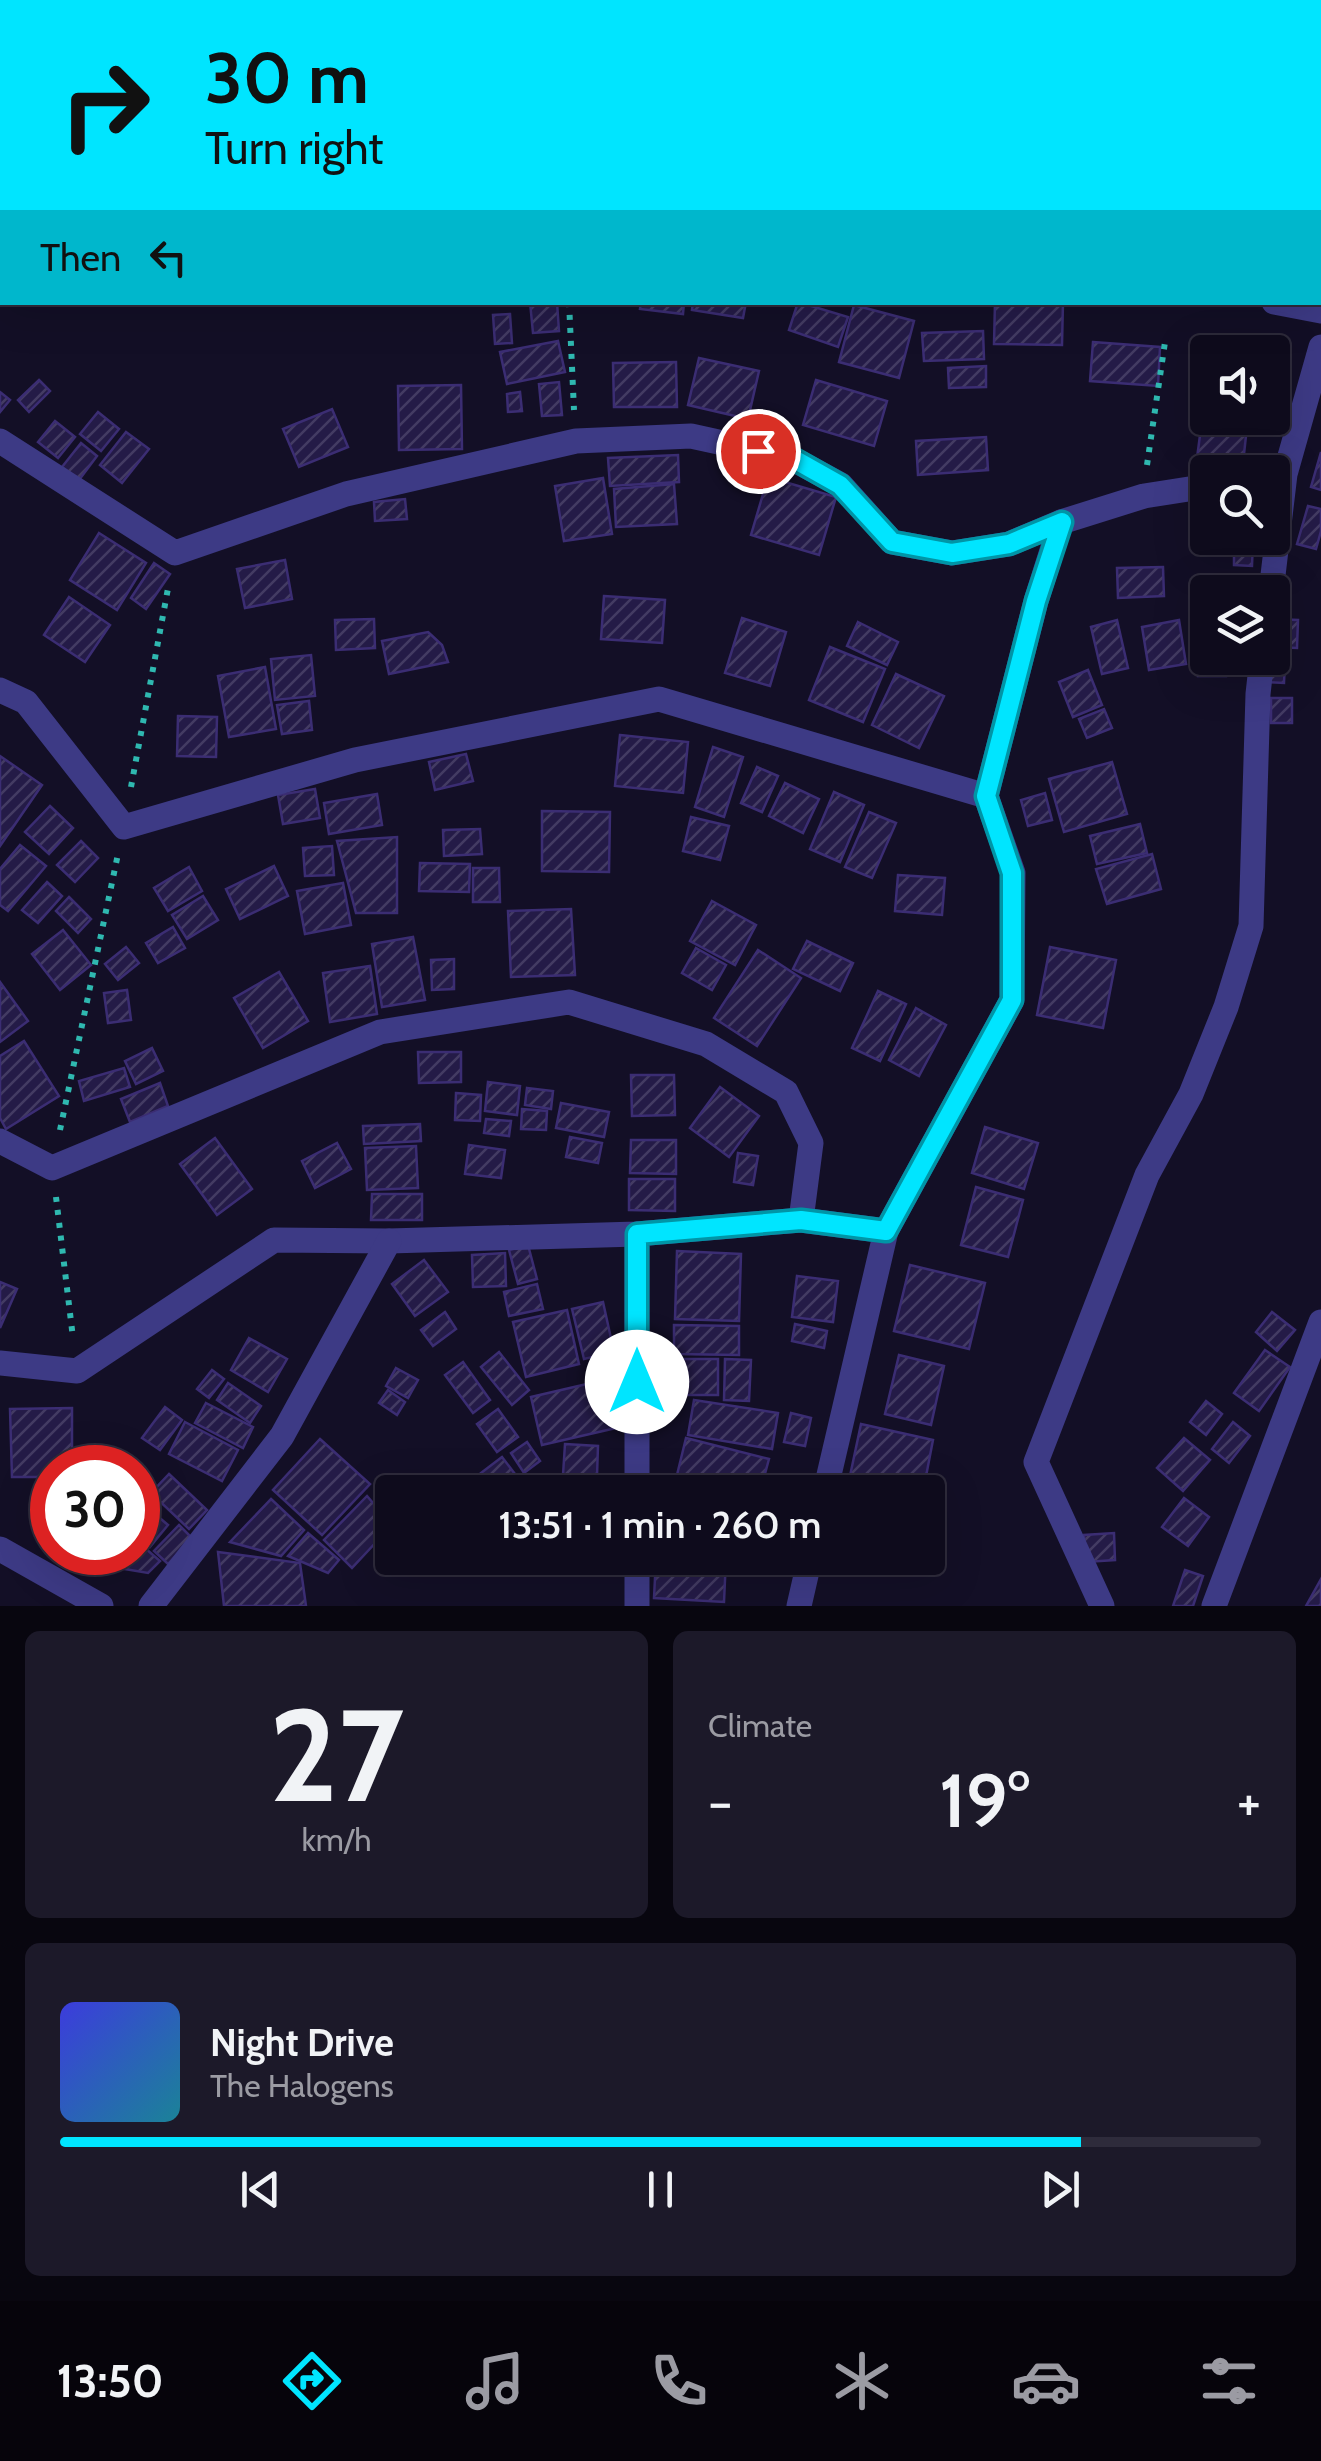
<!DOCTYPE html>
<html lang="en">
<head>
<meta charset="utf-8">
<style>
	:root { --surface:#0e0b1c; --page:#1c1929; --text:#f1f3f6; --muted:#9b9ba3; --line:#2e2b3b; --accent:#00e5ff }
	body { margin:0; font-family:Cabin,sans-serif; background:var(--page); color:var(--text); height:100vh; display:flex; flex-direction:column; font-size:38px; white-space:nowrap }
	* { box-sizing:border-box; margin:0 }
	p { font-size:32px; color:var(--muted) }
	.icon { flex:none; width:55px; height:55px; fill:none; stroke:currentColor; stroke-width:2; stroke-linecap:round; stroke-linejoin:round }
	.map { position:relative; height:1606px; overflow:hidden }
	.drawer { display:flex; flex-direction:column; gap:25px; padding:25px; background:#08060f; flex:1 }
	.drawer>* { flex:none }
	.hud { position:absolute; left:0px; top:0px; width:1322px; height:305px; box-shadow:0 10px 40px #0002,0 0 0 2px var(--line); background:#00e5ff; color:#111; overflow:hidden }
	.controls { position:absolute; left:1190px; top:335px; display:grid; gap:20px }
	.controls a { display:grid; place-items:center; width:100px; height:100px; border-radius:10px; background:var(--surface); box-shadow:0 10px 40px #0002,0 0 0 2px var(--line); font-size:50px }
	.speed { position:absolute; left:30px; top:1445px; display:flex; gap:20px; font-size:50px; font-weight:700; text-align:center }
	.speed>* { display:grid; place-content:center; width:130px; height:130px; border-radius:50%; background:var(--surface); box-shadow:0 10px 40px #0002,0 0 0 2px var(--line); line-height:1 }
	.speed .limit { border:15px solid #d22; background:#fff; color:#111 }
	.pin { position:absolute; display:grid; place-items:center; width:85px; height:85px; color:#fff; margin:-42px; border:5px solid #fff; border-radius:50%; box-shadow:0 2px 10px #0007 }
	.me { position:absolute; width:110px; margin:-55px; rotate:0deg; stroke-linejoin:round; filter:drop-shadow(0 0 8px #0008) }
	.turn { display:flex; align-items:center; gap:35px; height:210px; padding:0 40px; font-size:45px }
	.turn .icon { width:130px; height:130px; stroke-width:2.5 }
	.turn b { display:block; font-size:70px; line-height:85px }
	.then { display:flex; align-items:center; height:95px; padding:0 40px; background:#0003; gap:20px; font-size:38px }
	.big { font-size:75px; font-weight:600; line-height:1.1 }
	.drawer .tile { flex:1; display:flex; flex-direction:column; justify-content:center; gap:15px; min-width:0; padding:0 35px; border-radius:15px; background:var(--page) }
	.drawer .dial { align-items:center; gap:0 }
	.dial b { font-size:130px; line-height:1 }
	.song { display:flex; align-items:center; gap:30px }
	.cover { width:120px; height:120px; border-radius:15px; background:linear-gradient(135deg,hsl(240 70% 55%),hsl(190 70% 35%)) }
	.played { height:10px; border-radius:5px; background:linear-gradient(90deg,var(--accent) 85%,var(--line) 85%) }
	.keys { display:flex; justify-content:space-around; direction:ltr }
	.heat { display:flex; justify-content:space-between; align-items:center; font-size:55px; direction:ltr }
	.drawer .tiles { flex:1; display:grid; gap:25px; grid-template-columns:1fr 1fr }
	.tile:last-child { grid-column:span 2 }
	.trip { position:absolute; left:375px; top:1475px; width:570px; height:100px; border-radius:10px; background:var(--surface); box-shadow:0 10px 40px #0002,0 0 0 2px var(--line); font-weight:600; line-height:100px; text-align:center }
	.dock { display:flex; height:160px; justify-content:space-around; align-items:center; background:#06040b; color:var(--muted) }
	.dock .icon { width:70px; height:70px }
	.dock .active { color:var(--accent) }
	.dock b { font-size:45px; color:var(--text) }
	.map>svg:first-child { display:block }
	.building { fill:url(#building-hatch); stroke:#3b2d73; stroke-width:2.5 }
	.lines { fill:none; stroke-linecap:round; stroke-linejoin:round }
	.path { stroke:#2fb8b0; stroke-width:6; stroke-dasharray:5 8; stroke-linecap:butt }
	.minor { stroke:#3d3a85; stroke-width:25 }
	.route-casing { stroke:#0095a6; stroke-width:25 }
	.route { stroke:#00e5ff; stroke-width:18 }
</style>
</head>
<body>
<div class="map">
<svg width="1321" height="1606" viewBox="0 0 1321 1606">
	<defs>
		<pattern id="building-hatch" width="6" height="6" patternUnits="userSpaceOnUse" patternTransform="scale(2.5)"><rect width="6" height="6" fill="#241b47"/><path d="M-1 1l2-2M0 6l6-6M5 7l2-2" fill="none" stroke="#433b63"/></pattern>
	</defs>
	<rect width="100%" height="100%" fill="#130f26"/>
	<g class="building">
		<polygon points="1253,0 1321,0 1321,22 1320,2"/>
		<polygon points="530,302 557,302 559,331 533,333"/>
		<polygon points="641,302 684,302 683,314 640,309"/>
		<polygon points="693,302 746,302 743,318 692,310"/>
		<polygon points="798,302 848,317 838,347 789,330"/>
		<polygon points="995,302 1063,302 1062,345 994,344"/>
		<polygon points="854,305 914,321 899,378 839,362"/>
		<polygon points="510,314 512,343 495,344 493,315"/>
		<polygon points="983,331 984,359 924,361 922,333"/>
		<polygon points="558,341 565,372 507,384 500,352"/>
		<polygon points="1093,342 1160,347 1158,386 1090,381"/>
		<polygon points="699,358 759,371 748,419 688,405"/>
		<polygon points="676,362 677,407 614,407 613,363"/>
		<polygon points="986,366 986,387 949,388 948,368"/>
		<polygon points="39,380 50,391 29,412 18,400"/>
		<polygon points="816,380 887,401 874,446 803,425"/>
		<polygon points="559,382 562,415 542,416 539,384"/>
		<polygon points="461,385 462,449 399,450 398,386"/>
		<polygon points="1206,389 1208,418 1248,418 1242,472 1196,466"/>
		<polygon points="0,392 10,400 0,412"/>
		<polygon points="520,392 522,411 508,412 507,394"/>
		<polygon points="332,409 348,447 299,467 283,429"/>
		<polygon points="98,412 119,429 101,451 80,434"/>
		<polygon points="55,421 75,437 58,458 38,442"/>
		<polygon points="126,432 149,449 122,483 100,465"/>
		<polygon points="986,437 988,470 918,475 916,441"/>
		<polygon points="81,443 97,456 79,480 62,467"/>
		<polygon points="1321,452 1321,490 1311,487"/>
		<polygon points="678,455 679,482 610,486 608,458"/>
		<polygon points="768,477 836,497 819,555 751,535"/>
		<polygon points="603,478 612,534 564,541 555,486"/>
		<polygon points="674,484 677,524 616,527 614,489"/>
		<polygon points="405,499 407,519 375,521 374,502"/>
		<polygon points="1308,506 1321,509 1321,531 1316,549 1297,544"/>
		<polygon points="99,533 146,563 117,610 70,580"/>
		<polygon points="1234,540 1253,540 1252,566 1234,565"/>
		<polygon points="285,560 292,599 245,608 237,569"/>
		<polygon points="154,563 170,574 146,609 131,598"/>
		<polygon points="1163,567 1164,596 1118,598 1117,568"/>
		<polygon points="604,596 665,600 662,643 601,639"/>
		<polygon points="69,597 110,625 85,662 44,635"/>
		<polygon points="742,618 786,632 770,686 725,673"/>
		<polygon points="374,619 375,648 336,650 335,620"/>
		<polygon points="1274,619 1298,620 1297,648 1273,647"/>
		<polygon points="1117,620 1128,668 1102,674 1091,627"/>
		<polygon points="1179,620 1186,664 1149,670 1142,627"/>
		<polygon points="858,622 898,642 887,665 847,646"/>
		<polygon points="428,632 442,645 448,662 389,674 382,641"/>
		<polygon points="830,647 885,669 863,722 809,700"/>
		<polygon points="311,655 315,696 275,700 271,659"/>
		<polygon points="1198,656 1226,658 1226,676 1198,676"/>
		<polygon points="1267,659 1285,660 1284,683 1266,682"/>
		<polygon points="265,667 276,729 229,737 218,676"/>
		<polygon points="1088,670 1102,705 1073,717 1059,682"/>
		<polygon points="896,674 944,696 919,748 872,725"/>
		<rect x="1271" y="698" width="21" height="25"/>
		<polygon points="309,701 312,730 282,734 277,705"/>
		<polygon points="1104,709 1112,728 1087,738 1079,719"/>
		<polygon points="178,716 217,717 216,757 177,756"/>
		<polygon points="620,735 688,742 683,793 615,786"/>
		<polygon points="713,747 743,757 724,817 695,807"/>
		<polygon points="466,754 473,781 435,790 429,762"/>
		<polygon points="0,756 42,785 0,846"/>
		<polygon points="1112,762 1127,814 1064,832 1049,779"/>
		<polygon points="757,767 778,776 762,812 741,803"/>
		<polygon points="785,783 819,799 803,833 769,816"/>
		<polygon points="315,789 320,818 283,824 278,795"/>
		<polygon points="834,792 864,805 840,862 810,849"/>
		<polygon points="1045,793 1052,820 1028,826 1021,800"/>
		<polygon points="377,794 382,825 329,834 324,803"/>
		<polygon points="50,806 73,828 49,854 25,832"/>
		<polygon points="542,811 610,812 609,872 542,871"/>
		<polygon points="869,812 896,823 872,878 845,867"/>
		<polygon points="691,817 729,826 720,860 683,851"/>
		<polygon points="1140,824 1147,853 1097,864 1090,836"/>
		<polygon points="480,829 482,854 444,856 443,830"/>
		<polygon points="397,837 397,913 356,913 337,841"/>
		<polygon points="81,841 98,858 75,882 57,865"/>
		<polygon points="20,845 46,866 8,911 0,905 0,869"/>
		<polygon points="332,846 334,875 305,876 303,848"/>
		<polygon points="1152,854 1161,889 1107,904 1096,869"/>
		<polygon points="420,863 470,864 469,892 419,891"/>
		<polygon points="274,866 288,896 240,919 226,889"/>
		<polygon points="189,867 202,891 168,911 154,888"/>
		<polygon points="473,868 499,868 500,902 473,902"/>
		<polygon points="898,875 945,878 942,915 895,911"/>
		<polygon points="47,882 62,896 38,923 22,910"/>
		<polygon points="343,883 351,925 305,934 297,891"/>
		<polygon points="203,896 218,920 187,939 172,915"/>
		<polygon points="69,897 91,919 78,933 56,911"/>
		<polygon points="712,901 756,925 735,965 690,941"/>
		<polygon points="571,909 575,975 511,977 508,911"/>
		<polygon points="173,927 185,948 158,963 146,943"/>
		<polygon points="63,930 91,965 60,990 32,954"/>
		<polygon points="413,937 425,1000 382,1007 372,944"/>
		<polygon points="807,941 853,963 840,991 793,969"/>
		<polygon points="126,947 139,963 118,980 105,964"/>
		<polygon points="1050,947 1116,960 1103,1028 1037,1015"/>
		<polygon points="696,948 726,965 712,990 682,973"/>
		<polygon points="758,950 801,978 757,1046 714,1018"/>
		<polygon points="454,959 454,989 432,990 431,960"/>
		<polygon points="370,966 377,1014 330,1022 323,973"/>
		<polygon points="279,972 308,1021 263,1048 234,998"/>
		<polygon points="0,982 28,1021 0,1042"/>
		<polygon points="127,990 131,1020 108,1023 104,993"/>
		<polygon points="878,991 906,1004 880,1061 852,1048"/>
		<polygon points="916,1008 946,1025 919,1076 889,1060"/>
		<polygon points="24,1041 59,1096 6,1129 0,1118 0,1056"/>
		<polygon points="152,1048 163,1071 136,1084 125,1061"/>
		<polygon points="418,1052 461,1052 461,1082 419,1083"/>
		<polygon points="124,1068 130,1087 84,1101 79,1081"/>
		<polygon points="631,1075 674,1075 675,1115 632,1116"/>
		<polygon points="488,1082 520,1086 517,1115 485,1111"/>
		<polygon points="160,1083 168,1106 130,1122 121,1099"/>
		<polygon points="720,1087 759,1116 729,1157 690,1128"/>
		<polygon points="527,1088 553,1091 551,1109 525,1105"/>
		<polygon points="456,1093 481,1095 480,1121 455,1120"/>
		<polygon points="561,1103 609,1112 604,1137 556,1128"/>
		<polygon points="522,1109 547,1111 546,1130 521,1129"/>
		<polygon points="486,1119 511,1121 509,1136 484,1133"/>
		<polygon points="420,1124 421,1141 364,1144 363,1126"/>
		<polygon points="985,1127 1038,1143 1024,1189 972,1173"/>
		<polygon points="570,1137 602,1143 598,1163 566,1157"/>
		<polygon points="215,1138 252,1189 217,1215 180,1164"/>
		<polygon points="631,1140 676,1140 676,1174 630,1173"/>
		<polygon points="337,1143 351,1169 315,1188 302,1161"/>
		<polygon points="469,1145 505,1150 501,1178 465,1174"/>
		<polygon points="416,1146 418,1188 367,1190 365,1148"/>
		<polygon points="738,1153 758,1156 753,1185 734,1182"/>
		<polygon points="629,1179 675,1179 675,1211 629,1210"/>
		<polygon points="976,1187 1023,1200 1008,1257 961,1245"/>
		<polygon points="372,1194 422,1194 422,1220 371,1220"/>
		<polygon points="528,1245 537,1279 518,1284 509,1250"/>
		<polygon points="677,1251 741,1254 739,1321 675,1319"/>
		<polygon points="505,1253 506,1286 473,1287 472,1255"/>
		<polygon points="424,1260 448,1292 415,1316 392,1284"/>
		<polygon points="910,1265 985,1283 969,1349 894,1331"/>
		<polygon points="797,1276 838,1281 833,1322 792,1317"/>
		<polygon points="0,1282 17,1289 0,1328"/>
		<polygon points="537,1284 543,1309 509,1316 504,1292"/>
		<polygon points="603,1302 614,1352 584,1359 572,1309"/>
		<polygon points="567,1310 579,1364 526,1377 513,1322"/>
		<polygon points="445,1312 456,1329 433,1346 421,1330"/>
		<polygon points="1272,1312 1295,1330 1277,1351 1256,1332"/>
		<polygon points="795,1324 827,1331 824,1348 792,1341"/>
		<polygon points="674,1325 739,1326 739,1355 674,1354"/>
		<polygon points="249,1338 287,1359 268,1392 231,1370"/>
		<polygon points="1265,1350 1290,1367 1259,1411 1234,1393"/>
		<polygon points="499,1352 529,1390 512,1405 481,1367"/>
		<polygon points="899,1355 944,1366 931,1425 885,1414"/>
		<rect x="677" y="1359" width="41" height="36"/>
		<polygon points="725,1359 751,1360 749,1401 724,1400"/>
		<polygon points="463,1362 490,1400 473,1413 445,1375"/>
		<polygon points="396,1368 418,1380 408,1398 386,1386"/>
		<polygon points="212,1370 224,1379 209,1398 197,1389"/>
		<polygon points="604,1380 616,1428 542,1445 531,1397"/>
		<polygon points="228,1383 261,1406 250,1423 217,1400"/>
		<polygon points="388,1390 405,1402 397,1415 379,1403"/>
		<polygon points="694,1400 778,1413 772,1449 688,1435"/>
		<polygon points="1206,1401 1222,1414 1206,1435 1190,1422"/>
		<polygon points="206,1403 253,1427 243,1448 195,1423"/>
		<polygon points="165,1407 182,1420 160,1450 142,1438"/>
		<polygon points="72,1408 72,1468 52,1468 52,1477 12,1477 10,1409"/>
		<polygon points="498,1409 518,1437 497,1452 477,1424"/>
		<polygon points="791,1413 811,1418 805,1446 784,1442"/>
		<polygon points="185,1422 238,1450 222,1481 169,1454"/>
		<polygon points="1233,1422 1250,1436 1229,1463 1212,1449"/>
		<polygon points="861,1424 933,1440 923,1492 847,1490"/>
		<polygon points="686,1438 769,1459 760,1492 727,1492 676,1479"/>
		<polygon points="1184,1438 1210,1460 1183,1491 1157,1468"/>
		<polygon points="320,1439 370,1484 322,1535 273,1490"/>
		<polygon points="527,1442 540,1461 524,1473 511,1453"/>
		<polygon points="565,1444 598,1446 597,1476 563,1475"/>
		<polygon points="502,1457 521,1482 506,1492 495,1492 481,1473"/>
		<polygon points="169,1474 207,1510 189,1529 151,1493"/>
		<polygon points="779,1476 812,1487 810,1492 774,1492"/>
		<polygon points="560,1486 589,1489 589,1492 560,1492"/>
		<polygon points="367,1496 392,1525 352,1568 324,1540"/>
		<polygon points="1184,1498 1209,1517 1188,1546 1162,1527"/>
		<polygon points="271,1499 304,1530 281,1556 230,1542"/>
		<polygon points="142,1503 168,1525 150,1547 138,1536 138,1508"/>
		<polygon points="179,1525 192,1538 168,1564 154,1551"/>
		<polygon points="308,1533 339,1560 328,1573 288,1556"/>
		<polygon points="1114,1533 1115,1560 1086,1562 1084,1535"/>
		<polygon points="138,1542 160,1561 148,1573 119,1568 100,1552 138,1552"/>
		<polygon points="218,1552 300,1563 306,1606 224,1606"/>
		<polygon points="656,1558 726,1558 724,1602 654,1598"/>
		<polygon points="1185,1570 1203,1576 1193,1606 1173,1606"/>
		<polygon points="1321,1579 1321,1606 1306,1606"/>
	</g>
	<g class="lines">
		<g class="path">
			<polyline points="569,302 574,410"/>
			<polyline points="1147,465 1165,342"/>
			<polyline points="131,787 169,583"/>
			<polyline points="60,1130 118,854"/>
			<polyline points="56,1197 73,1338"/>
		</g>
		<g class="minor">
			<polyline points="1274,302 1321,311"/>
			<polyline points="0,441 175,553 346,494 576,441 691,436 791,458 841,485 892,542 952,553 1009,544 1061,522 1144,496 1208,486"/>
			<polyline points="1271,592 1285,474 1321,347"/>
			<polyline points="0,690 26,702 124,827 355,760 659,699 986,796"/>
			<polyline points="0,1141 52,1168 380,1032 569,1002 706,1044 786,1092 811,1143 801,1220"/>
			<polyline points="0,1363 77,1371 274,1240 389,1241 637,1234 801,1220 886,1231"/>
			<polyline points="637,1492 637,1234"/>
			<polyline points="825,1492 886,1231 1012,1000 1013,873 986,796 1036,601 1061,522"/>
			<polyline points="0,1549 101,1606"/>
			<polyline points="151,1606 282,1436 389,1241"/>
			<polyline points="637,1606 637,1558"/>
			<polyline points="799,1606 810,1558"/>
			<polyline points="1102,1606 1036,1462 1147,1175 1191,1094 1226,1007 1251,926 1258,694 1262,658"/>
			<polyline points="1214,1606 1321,1322"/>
		</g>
	</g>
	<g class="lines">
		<g class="route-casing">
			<polyline id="route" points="637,1382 637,1234 801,1220 886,1231 1012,1000 1012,873 986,796 1036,601 1062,522 1009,544 952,553 892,542 840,485 792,458 758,451"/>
		</g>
		<use href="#route" class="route"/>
	</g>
</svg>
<div class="controls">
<a><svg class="icon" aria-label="sound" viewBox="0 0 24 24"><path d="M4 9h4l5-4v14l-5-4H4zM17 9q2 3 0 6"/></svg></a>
<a><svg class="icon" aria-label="search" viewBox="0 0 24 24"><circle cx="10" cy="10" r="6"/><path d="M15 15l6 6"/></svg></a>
<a><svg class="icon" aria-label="layers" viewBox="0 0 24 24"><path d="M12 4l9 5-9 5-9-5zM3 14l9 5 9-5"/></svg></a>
</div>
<div class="speed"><div class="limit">30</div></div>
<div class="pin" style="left:758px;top:451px;background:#d93025"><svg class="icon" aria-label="arrive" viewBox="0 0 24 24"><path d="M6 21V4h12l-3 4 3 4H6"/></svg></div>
<svg class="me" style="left:637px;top:1382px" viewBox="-20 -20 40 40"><circle r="19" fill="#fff"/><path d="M0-13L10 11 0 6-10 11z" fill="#00e5ff"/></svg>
<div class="trip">13:51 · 1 min · 260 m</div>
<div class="hud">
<div class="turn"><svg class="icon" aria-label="right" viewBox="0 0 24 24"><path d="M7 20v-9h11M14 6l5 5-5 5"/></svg><div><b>30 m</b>Turn right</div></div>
<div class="then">Then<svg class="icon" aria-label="left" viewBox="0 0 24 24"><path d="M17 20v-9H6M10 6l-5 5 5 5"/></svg></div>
</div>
</div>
<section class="drawer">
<div class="tiles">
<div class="tile dial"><b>27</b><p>km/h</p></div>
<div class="tile"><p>Climate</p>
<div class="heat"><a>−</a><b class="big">19°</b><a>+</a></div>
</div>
<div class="tile">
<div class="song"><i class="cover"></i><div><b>Night Drive</b><p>The Halogens</p></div></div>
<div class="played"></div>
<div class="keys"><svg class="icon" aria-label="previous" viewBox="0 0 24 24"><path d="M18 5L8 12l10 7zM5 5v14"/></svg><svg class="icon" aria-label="pause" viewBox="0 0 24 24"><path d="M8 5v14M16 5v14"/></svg><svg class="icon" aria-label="next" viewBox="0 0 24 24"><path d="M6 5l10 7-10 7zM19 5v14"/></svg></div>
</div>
</div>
</section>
<nav class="dock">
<b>13:50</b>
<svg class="icon active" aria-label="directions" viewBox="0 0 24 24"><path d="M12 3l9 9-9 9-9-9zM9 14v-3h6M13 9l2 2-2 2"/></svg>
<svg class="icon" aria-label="music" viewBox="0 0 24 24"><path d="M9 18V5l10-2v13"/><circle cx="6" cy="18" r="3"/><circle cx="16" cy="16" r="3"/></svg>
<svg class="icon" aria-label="phone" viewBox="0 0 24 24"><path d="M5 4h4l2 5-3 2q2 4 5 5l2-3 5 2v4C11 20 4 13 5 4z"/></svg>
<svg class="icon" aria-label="climate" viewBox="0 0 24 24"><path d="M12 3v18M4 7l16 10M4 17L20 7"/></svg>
<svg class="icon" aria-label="car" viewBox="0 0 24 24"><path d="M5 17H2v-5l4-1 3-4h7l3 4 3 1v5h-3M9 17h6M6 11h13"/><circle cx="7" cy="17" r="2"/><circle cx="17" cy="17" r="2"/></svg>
<svg class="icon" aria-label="filters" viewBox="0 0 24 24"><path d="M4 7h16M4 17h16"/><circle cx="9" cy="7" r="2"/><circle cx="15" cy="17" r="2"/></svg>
</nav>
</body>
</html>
